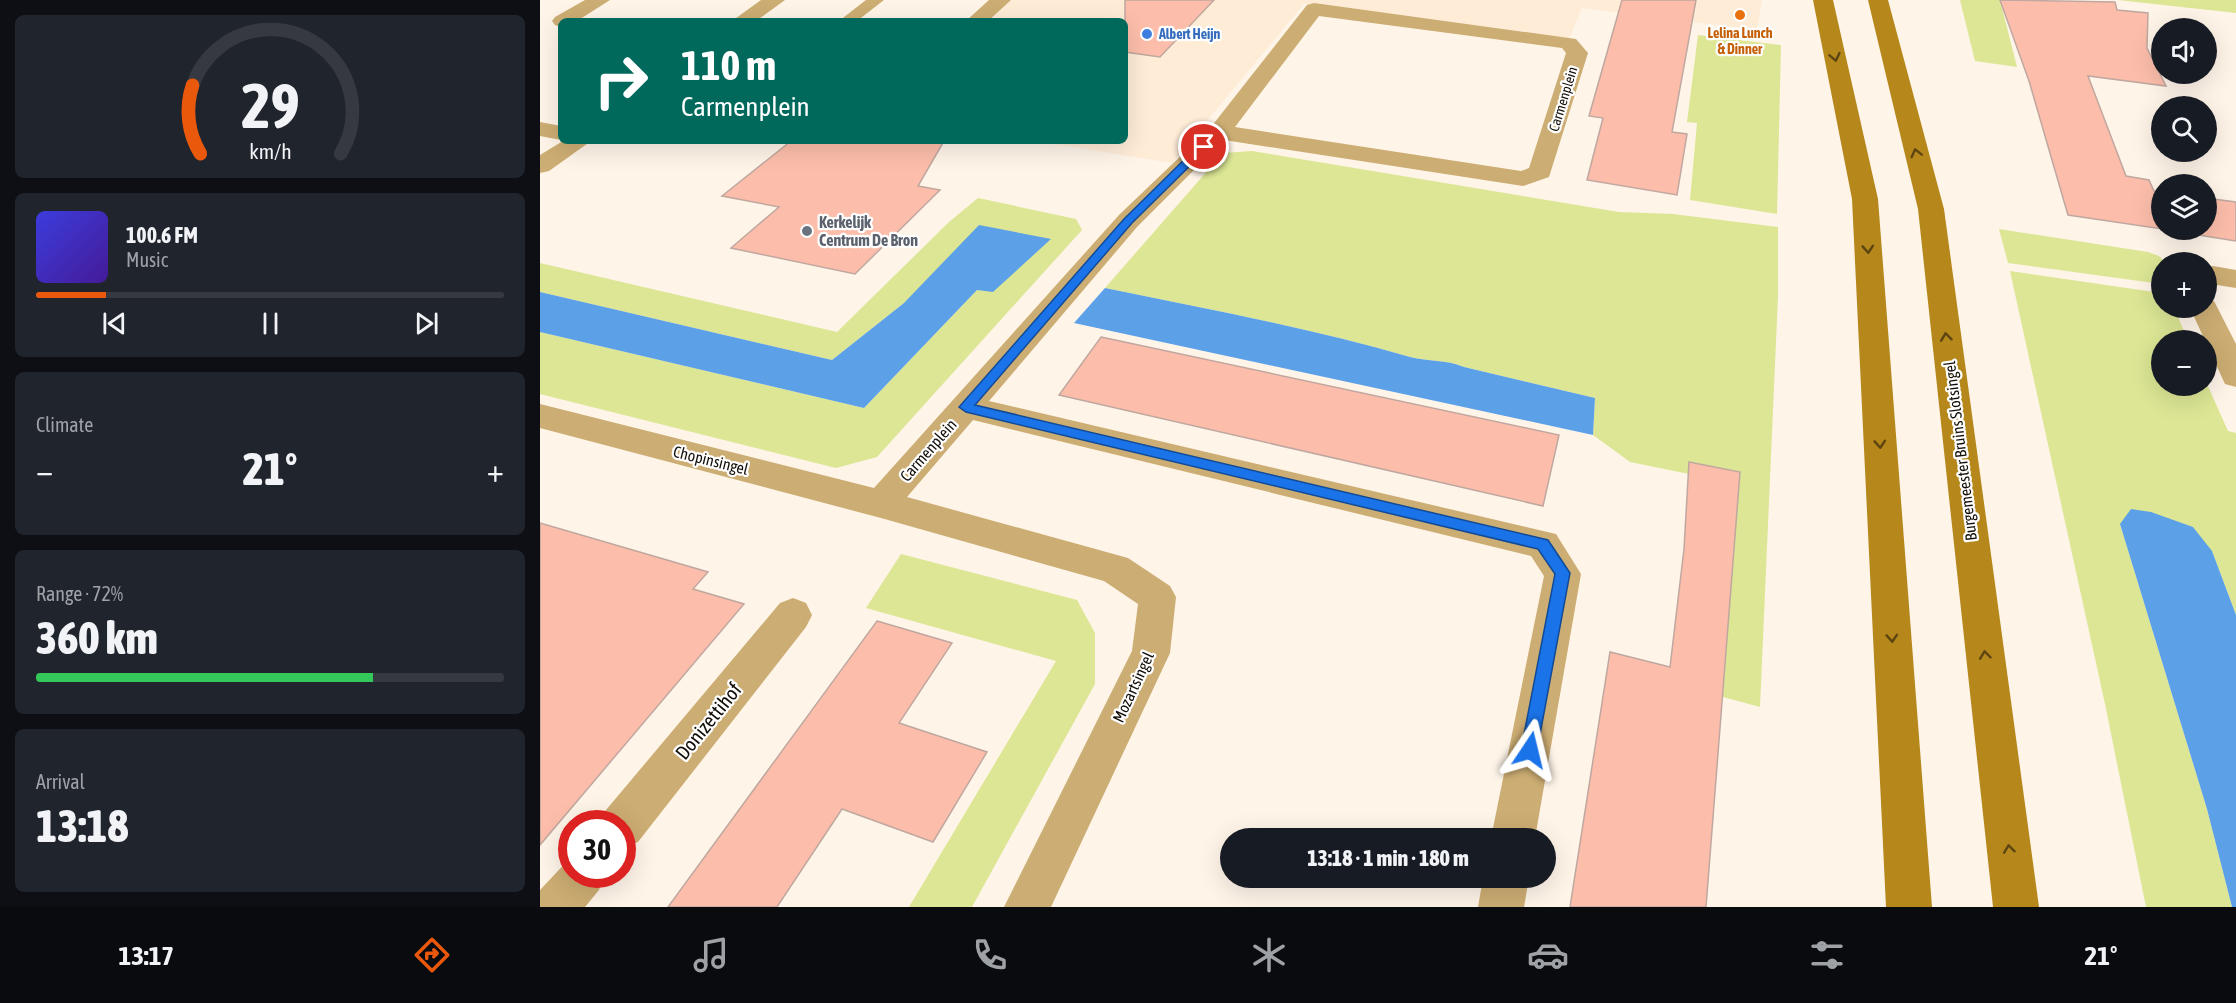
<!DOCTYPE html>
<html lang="en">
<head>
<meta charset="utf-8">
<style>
	:root { --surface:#171b24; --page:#20242c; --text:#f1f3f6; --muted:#9ea1a6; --line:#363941; --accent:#ea580c }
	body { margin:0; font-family:"Asap Condensed",sans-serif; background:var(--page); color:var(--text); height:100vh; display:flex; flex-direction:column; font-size:22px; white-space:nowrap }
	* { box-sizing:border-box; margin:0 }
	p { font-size:20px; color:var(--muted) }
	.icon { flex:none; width:33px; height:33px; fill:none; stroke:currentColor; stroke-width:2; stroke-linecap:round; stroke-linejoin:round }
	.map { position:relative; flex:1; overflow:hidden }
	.panel { display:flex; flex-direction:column; gap:15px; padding:15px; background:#0d0f14; width:540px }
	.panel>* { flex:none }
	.banner { position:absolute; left:18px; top:18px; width:570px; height:126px; border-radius:9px; box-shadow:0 6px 24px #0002; background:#00695c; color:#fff; overflow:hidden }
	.buttons { position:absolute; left:1611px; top:18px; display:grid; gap:12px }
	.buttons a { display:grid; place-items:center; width:66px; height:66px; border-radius:50%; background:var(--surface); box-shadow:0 6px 24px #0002; font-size:30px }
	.speed { position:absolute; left:18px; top:810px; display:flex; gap:12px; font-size:30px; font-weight:700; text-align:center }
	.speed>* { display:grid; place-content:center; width:78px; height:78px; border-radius:50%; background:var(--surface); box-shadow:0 6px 24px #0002; line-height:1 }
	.speed .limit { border:9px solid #d22; background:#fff; color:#111 }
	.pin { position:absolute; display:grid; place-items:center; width:51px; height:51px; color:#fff; margin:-26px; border:3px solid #fff; border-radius:50%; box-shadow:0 2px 6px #0007 }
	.me { position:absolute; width:66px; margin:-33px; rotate:10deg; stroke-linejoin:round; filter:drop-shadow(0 0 4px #0008) }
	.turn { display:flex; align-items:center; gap:21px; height:126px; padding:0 24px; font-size:27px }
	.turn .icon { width:78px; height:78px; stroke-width:2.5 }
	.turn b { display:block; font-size:42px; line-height:51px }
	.big { font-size:45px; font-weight:800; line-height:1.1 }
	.panel .card { flex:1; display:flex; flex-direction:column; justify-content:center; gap:9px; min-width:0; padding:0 21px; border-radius:9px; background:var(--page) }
	.panel .dial { align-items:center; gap:0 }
	.dial svg { height:156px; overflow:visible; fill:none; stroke:var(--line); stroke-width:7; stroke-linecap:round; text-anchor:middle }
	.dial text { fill:var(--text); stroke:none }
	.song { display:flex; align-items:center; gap:18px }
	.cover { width:72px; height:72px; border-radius:9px; background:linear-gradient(135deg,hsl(240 70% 55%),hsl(260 70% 35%)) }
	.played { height:6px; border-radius:3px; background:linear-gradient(90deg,var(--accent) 15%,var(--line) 15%) }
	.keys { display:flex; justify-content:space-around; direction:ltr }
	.heat { display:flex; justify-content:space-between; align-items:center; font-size:33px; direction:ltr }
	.charge { height:9px; border-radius:4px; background:linear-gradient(90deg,#34c759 72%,var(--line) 0) }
	.trip { position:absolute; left:680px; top:828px; width:336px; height:60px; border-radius:30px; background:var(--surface); box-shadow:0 6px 24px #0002; font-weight:800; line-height:60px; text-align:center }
	.tab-bar { display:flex; height:96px; justify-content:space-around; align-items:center; background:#090b0e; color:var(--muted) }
	.tab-bar .icon { width:42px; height:42px }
	.tab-bar .selected { color:var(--accent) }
	.tab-bar b { font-size:27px; color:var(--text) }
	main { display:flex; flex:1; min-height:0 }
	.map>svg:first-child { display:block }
	.built { fill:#feecd7 }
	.green { fill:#dce694 }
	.water { fill:#5ca0e8 }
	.building { fill:#fcbeab; stroke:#c0a79f; stroke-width:1.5 }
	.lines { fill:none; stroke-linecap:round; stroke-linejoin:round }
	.service { fill:#ccad73; fill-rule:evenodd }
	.minor { fill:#ccad73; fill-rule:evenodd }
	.secondary { fill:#b6881c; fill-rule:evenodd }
	.oneway { stroke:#5d4511 }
	.route { fill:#1a73e8; stroke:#114b97; stroke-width:1.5 }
	.food-dot { fill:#e8710a; stroke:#fff; stroke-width:2 }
	.shop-dot { fill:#3f7fe0; stroke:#fff; stroke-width:2 }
	.worship-dot { fill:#6b7280; stroke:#fff; stroke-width:2 }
	.labels { text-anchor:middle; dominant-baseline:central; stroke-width:4.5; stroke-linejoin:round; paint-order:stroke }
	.far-food-label { font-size:14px; font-weight:bold; fill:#c56008; stroke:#fff }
	.far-shop-label { font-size:14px; font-weight:bold; fill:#366cbe; stroke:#fff; text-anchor:start }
	.far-street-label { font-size:14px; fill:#140e08; stroke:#fff }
	.worship-label { font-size:16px; font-weight:bold; fill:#5b616d; stroke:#fff; text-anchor:start }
	.street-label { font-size:16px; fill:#140e08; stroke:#fff }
	.near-street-label { font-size:20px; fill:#140e08; stroke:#fff }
</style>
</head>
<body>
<main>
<section class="panel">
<div class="card dial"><svg viewBox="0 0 100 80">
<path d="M14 69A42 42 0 1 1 86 69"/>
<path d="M14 69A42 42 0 0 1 10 34" stroke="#ea580c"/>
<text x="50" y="56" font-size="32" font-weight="700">29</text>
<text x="50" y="72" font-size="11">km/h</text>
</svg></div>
<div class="card">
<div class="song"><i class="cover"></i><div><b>100.6 FM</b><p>Music</p></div></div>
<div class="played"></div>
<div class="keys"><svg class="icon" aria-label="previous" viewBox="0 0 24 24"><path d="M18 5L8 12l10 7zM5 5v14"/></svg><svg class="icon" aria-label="pause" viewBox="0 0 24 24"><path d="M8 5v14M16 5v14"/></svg><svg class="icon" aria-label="next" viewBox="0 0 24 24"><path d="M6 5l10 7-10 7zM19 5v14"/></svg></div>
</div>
<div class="card"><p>Climate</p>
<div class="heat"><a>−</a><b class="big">21°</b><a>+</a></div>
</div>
<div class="card"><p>Range · 72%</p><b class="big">360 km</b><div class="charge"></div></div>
<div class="card"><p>Arrival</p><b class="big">13:18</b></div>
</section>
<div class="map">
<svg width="1696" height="907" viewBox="0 0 1696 907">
	<rect width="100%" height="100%" fill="#fef4e8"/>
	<polygon class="built" points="469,0 1222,0 1217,30 1042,8 1029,39 764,4 632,163 496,141 585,141 585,21 444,21"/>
	<g class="green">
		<polygon points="1420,0 1460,0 1477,67 1435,61"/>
		<polygon points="1578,0 1696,0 1696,13"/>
		<polygon points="1158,35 1241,45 1237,214 1150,200 1157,123 1147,122"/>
		<path d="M 712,151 L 1079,212 L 1133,214 L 1238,227 L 1238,296 L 1220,707 L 1172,694 L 1188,482 L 1090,462 L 1053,435 L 1055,398 L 924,367 C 905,359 889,362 870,357 C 770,328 667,309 565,288 L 683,153 Z"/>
		<polygon points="438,198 536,219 542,230 337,457 296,468 0,394 0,332 324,408 437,290 510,239 364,303 292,360 0,292 0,263 297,332 409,222"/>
		<polygon points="1459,229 1608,252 1619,256 1625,262 1622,262 1621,284 1468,263"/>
		<polygon points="1470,271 1621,293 1622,308 1634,308 1648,340 1622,340 1622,386 1667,384 1688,431 1696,433 1696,615 1672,551 1580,524 1667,809 1692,907 1606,907 1565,704"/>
		<polygon points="361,554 537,600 555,633 555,684 432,907 369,907 516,661 326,608"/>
	</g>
	<g class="water">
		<polygon points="439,225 511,239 453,292 437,290 324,408 0,332 0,292 292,360 364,303"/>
		<path d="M 565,288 C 667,309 770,328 870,357 C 889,362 905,359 924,367 L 1055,398 L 1053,435 L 534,323 Z"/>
		<polygon points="1591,509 1611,512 1653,527 1672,551 1696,615 1696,907 1692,907 1667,809 1580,524"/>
	</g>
	<g class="building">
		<polygon points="585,0 674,0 620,57 585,52"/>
		<polygon points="1082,0 1156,0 1132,132 1147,134 1137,195 1047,180 1063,118 1049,116"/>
		<polygon points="1460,0 1575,2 1577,10 1608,13 1607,48 1626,86 1548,76 1586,176 1609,180 1614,191 1622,192 1622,229 1528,215 1489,81"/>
		<polygon points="251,141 404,141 378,186 400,190 315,274 191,248 239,207 182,196"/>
		<polygon points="1666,198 1696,202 1696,241 1627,230 1666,230"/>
		<polygon points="561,337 1019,435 1003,506 519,395"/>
		<polygon points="1149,462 1200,472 1166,907 1030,907 1070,652 1130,667 1144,549"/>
		<polygon points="0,523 168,572 153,589 204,604 0,845"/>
		<polygon points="337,621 412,643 359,723 447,752 393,842 302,809 237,907 128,907"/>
	</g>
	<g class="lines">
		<polygon class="service" points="326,0 344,0 317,21 299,21"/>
		<g class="minor">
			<polygon points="45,0 70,0 37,21 21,21 21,27 15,25 12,21 15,17"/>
			<polygon points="221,0 245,0 216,21 192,21"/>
			<polygon points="449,0 471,0 448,21 426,21"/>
			<path d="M 774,3 L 1036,39 L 1048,53 L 1009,177 L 983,186 L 684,140 L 597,227 L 449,401 L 1016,534 L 1041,574 L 995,838 L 951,838 L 1004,576 L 991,556 L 433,420 L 367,497 L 588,558 L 630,586 L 636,597 L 630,653 L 511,907 L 464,907 L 592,651 L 598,604 L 564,581 L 341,518 L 0,428 L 0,404 L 334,488 L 579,215 L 671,127 L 767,5 ZM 779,16 L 1022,48 L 1026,53 L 989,168 L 981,171 L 695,127 Z"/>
			<polygon points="0,122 21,126 21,140 0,136"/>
			<polygon points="23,141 51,141 9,171 0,173 0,155"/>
			<polygon points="1673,266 1696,270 1696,288 1677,285 1666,288 1666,268"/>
			<polygon points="1666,299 1674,301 1696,344 1696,387 1685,384 1650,308 1666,308"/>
			<polygon points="253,598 266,603 272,615 266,627 98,842 82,848 82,824 61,824 66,810 240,603"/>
			<polygon points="32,856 32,874 65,874 59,890 45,907 0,907 0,890"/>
			<polygon points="943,878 989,878 984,907 938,907"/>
		</g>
		<g class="secondary">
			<polygon points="1273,0 1293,0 1338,199 1392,907 1346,907 1312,199"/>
			<polygon points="1328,0 1348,0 1404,209 1499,907 1453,907 1378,209"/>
		</g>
	</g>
	<defs><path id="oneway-chevron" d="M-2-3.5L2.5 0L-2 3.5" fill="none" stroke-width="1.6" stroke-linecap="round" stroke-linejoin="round" transform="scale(1.5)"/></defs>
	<g class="oneway">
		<use href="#oneway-chevron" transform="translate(1295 57) rotate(78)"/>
		<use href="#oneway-chevron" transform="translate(1376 153) rotate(-104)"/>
		<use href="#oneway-chevron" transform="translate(1328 249) rotate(86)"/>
		<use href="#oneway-chevron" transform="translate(1406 337) rotate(-97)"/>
		<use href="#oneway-chevron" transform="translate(1340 444) rotate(86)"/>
		<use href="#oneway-chevron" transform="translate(1352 638) rotate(86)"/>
		<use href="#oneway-chevron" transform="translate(1445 655) rotate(-97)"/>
		<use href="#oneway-chevron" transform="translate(1469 849) rotate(-97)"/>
	</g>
	<polygon class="route" points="660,144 669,147 592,223 435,405 1008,540 1030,573 996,756 990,759 984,756 981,750 1015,574 998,549 426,412 419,407 584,219"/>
	<circle class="food-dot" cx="1200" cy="15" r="6"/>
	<circle class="shop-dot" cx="607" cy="34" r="6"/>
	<circle class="worship-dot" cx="267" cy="231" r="6"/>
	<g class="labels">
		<g class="far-food-label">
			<text x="1200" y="33">Lelina Lunch<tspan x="1200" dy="16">&amp; Dinner</tspan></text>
		</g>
		<g class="far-shop-label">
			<text x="619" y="34">Albert Heijn</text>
		</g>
		<g class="far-street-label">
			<text transform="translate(1023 99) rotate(-73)">Carmenplein</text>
		</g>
		<g class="worship-label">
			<text x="279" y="222">Kerkelijk<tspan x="279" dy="18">Centrum De Bron</tspan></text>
		</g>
		<g class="street-label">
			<text transform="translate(388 450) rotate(-49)">Carmenplein</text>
			<text transform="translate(1420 451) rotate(-97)">Burgemeester Bruins Slotsingel</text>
			<text transform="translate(171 460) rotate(14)">Chopinsingel</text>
			<text transform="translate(593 687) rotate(-65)">Mozartsingel</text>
		</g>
		<g class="near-street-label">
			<text transform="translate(168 721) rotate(-51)">Donizettihof</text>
		</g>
	</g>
</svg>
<div class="buttons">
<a><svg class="icon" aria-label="sound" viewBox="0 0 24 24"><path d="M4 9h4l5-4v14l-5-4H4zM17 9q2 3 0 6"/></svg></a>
<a><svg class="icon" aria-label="search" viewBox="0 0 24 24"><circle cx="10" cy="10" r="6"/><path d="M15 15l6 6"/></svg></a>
<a><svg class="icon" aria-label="layers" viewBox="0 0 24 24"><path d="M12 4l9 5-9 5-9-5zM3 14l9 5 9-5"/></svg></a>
<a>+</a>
<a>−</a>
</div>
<div class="speed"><div class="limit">30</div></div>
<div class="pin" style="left:664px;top:147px;background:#d93025"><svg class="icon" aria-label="arrive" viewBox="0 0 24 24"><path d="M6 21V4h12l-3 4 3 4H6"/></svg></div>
<svg class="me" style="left:990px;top:750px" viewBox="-20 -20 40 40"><path d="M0-17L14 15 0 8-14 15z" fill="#1a73e8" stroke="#fff" stroke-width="4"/></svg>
<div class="trip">13:18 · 1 min · 180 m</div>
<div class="banner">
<div class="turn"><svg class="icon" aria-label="right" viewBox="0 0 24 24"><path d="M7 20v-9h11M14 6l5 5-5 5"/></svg><div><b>110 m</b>Carmenplein</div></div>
</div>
</div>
</main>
<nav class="tab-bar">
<b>13:17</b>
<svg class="icon selected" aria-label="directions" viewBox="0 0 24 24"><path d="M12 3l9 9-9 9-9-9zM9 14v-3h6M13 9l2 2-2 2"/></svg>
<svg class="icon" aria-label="music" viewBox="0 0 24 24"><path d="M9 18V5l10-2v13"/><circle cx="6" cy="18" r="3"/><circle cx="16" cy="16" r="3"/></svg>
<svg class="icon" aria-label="phone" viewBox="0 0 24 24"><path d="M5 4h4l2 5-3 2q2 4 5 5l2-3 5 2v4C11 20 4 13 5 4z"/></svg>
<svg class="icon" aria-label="climate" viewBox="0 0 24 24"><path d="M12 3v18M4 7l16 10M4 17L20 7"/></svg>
<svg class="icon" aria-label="car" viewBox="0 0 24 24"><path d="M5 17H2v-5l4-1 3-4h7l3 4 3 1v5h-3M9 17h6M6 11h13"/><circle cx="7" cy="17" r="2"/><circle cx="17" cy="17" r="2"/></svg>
<svg class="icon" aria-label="filters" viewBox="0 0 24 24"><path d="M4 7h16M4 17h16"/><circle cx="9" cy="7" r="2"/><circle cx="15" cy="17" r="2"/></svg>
<b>21°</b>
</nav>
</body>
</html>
